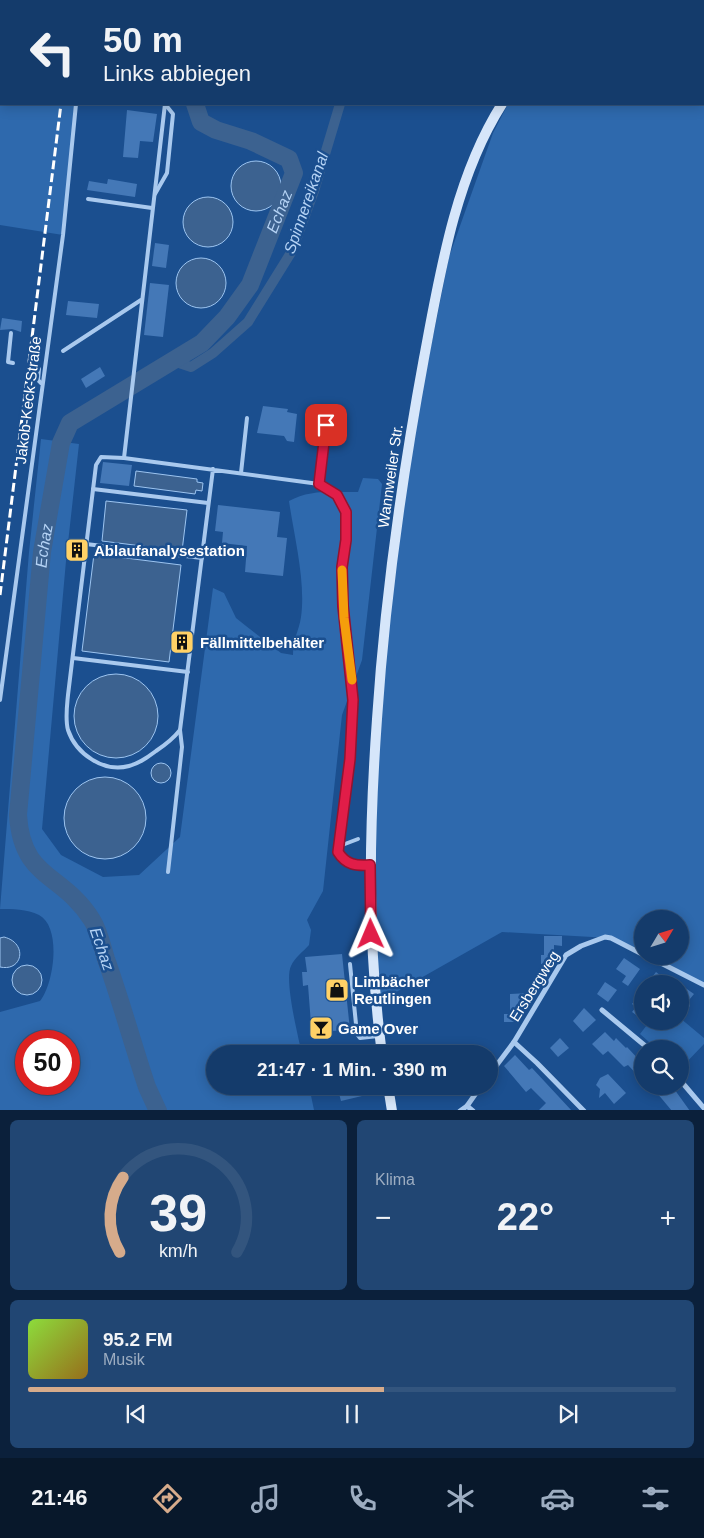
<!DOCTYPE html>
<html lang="de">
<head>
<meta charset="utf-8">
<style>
	:root { --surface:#143b6b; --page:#214673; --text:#f1f3f6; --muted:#9dadc1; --line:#33557e; --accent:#d6ab8b }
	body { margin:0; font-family:Arial,sans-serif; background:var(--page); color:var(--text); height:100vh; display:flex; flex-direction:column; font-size:19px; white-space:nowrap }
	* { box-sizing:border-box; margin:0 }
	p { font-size:16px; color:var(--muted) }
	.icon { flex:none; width:28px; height:28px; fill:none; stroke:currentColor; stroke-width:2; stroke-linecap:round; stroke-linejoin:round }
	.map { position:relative; height:1110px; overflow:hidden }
	.details { display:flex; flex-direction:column; gap:10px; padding:10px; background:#0b203b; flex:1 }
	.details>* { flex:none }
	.hud { position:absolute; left:0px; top:0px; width:705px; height:105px; box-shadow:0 2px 12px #0003,0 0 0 1px var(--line); background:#143b6b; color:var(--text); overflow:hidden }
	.needle { width:32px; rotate:52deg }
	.buttons { position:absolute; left:634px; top:910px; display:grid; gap:10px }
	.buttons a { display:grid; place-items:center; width:55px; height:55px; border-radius:50%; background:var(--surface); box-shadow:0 2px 12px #0003,0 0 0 1px var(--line); font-size:25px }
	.speed { position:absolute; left:15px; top:1030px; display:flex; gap:10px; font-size:25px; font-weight:700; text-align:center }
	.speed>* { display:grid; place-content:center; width:65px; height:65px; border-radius:50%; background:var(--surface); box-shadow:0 2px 12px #0003,0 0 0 1px var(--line); line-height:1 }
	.speed .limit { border:8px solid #d22; background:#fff; color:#111 }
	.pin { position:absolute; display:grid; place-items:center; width:42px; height:42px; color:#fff; margin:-21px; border-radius:10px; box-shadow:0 2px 8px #0006 }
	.me { position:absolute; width:55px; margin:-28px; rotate:359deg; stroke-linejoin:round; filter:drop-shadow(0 0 4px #0008) }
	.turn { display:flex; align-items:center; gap:18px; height:105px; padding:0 20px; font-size:22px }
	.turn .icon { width:65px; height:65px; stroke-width:2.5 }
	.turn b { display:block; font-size:35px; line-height:42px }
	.big { font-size:38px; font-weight:700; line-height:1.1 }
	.details .tile { flex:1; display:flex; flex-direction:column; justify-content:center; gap:8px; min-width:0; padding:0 18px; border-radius:8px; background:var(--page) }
	.details .dial { align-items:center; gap:0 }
	.dial svg { height:130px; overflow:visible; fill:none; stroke:var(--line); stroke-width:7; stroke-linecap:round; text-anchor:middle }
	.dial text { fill:var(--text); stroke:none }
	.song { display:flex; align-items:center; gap:15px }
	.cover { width:60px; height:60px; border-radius:8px; background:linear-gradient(135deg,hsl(90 70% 55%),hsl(40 70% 35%)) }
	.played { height:5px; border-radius:2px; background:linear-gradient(90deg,var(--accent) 55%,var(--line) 55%) }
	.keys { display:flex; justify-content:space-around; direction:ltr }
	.heat { display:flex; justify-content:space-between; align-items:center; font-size:28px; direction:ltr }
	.details .tiles { flex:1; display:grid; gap:10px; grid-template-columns:1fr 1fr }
	.tile:last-child { grid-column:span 2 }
	.trip { position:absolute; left:206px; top:1045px; width:292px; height:50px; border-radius:25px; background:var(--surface); box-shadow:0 2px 12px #0003,0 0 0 1px var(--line); font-weight:700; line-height:50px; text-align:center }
	.tab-bar { display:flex; height:80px; justify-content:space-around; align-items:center; background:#08182b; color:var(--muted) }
	.tab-bar .icon { width:35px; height:35px }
	.tab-bar .on { color:var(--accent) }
	.tab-bar b { font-size:22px; color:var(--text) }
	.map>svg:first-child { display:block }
	.green { fill:#2e69ad; fill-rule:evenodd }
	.water { fill:#3c6290; stroke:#9cc4f0 }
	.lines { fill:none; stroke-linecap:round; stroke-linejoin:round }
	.stream { stroke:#9cc4f0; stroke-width:3 }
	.canal { stroke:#3c6290; stroke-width:10 }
	.river { stroke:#3c6290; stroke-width:18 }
	.building { fill:#4478b7 }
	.service { stroke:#a9c9ee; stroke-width:4 }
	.minor { stroke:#a9c9ee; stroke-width:5 }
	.secondary { stroke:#d6e6fa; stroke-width:10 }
	.rail { stroke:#fff; stroke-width:3; stroke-dasharray:9 4; stroke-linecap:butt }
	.route-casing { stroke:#92132f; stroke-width:12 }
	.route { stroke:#e11d48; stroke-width:9 }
	.slow { stroke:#f59e0b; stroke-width:9 }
	.labels { text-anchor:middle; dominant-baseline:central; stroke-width:5; stroke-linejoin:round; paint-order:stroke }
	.street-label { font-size:15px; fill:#fff; stroke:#1b4f8f }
	.poi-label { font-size:15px; font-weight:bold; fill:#fff; stroke:#1b4f8f; text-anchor:start }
	.water-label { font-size:16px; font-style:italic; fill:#b5d3f5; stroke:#1b4f8f }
</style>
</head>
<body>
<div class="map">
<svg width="704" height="1111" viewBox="0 0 704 1111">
	<rect width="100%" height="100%" fill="#1b4f8f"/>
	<g class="green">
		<polygon points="0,0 89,0 1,1 1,104 76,104 63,235 0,225"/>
		<polygon points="218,0 559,0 220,1"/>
		<polygon points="683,0 704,0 704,985 647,956 680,956 680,919 642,919 642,954 610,938 502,932 375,1004 369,873 389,598 418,411 449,257 493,133 508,104 704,104 704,1"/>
		<path d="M 41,439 L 79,444 L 66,561 L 42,829 L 61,855 L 103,877 L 139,875 L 180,837 L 213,588 L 224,593 L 236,618 L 246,626 L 281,653 L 293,655 C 293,638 299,631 301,617 C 306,582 294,536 289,501 C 310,489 335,492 358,492 L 363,478 L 378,479 L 382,484 L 362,660 L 342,715 L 323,891 L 307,920 L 311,930 L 309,945 C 303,952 295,957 291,966 C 284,980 298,1036 302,1054 L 215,1054 L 215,1086 L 309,1086 L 314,1110 L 0,1110 L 0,1012 L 40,1001 C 54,984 62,927 39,915 C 27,909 12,909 0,909 L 29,552 ZM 26,1041 L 69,1041 L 69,1084 L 26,1084 Z"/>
		<polygon points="680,1018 704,1038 704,1044 680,1069 680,1049 657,1049 640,1034 650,1021 680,1021"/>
	</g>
	<g class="water">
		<circle cx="256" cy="186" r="25"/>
		<circle cx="208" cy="222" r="25"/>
		<circle cx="201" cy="283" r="25"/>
		<polygon points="136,471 197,479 197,482 203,483 202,491 196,490 195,494 134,486"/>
		<polygon points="106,501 187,510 182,551 102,541"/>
		<polygon points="94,554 181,565 169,662 82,651"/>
		<circle cx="116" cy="716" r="42"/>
		<circle cx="161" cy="773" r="10"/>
		<circle cx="105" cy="818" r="41"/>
		<path d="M 4,937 C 28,943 23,972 0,967 L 0,938 Z"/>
		<circle cx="27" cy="980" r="15"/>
	</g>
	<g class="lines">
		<g class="stream">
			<polyline points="447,0 449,1"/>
			<polyline points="548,1 552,0"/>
		</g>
		<g class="canal">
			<polyline points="366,1 367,0"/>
			<polyline points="173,361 191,367 213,353 248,322 292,251 314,191 340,104"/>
		</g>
		<g class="river">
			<polyline points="194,0 194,1"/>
			<path id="s1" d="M 158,1111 L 147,1087 C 133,1045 121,1001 106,959 C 102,946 99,931 92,920 C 62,872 22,880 18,815 L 42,552 L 61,443 L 70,423 L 202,343 L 227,317 L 250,285 L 294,173 L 289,159 L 251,141 L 216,130 L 201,122 L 195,104"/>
		</g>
	</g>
	<g class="building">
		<polygon points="127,110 157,114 153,142 140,141 138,158 123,157"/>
		<polygon points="108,179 137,184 135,197 87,190 89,181 107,184"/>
		<polygon points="155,243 169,245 166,268 152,266"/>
		<polygon points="150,283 169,285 163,337 144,335"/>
		<polygon points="68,301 99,304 97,318 66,315"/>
		<polygon points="2,318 22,321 21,332 12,329 0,330"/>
		<polygon points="100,367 105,376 86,388 81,379"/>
		<polygon points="263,406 288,409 287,412 297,414 294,442 287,441 284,436 257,433"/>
		<polygon points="103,462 132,465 129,486 100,483"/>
		<polygon points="218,505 280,512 277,537 287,538 283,576 245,572 247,546 222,543 223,532 215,531"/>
		<polygon points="544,936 562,936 562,946 554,945 554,964 541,964 541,955 544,955"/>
		<polygon points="342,954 350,1030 331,1031 331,1036 312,1037 308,985 303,986 302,972 307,972 305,957"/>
		<polygon points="624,958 640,969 628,986 622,982 626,976 616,969"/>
		<polygon points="656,972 671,984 647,984"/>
		<polygon points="605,982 617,990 608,1002 597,994"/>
		<polygon points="684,987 694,994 689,1000 690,1006 686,1011 680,1006 680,992"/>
		<polygon points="642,990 642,1012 639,1017 632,1012 636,1007 632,1004"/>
		<polygon points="530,993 530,1002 521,1002 521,1005 517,1005 517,1022 504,1022 504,1014 510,1014 510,994"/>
		<polygon points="584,1008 596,1020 583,1032 573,1021"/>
		<polygon points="605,1032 614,1041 616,1038 626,1048 627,1047 642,1063 642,1080 628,1065 624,1067 608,1051 603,1055 592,1044"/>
		<polygon points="560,1038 569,1048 558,1057 550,1048"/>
		<polygon points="515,1055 529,1070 532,1068 572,1111 538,1111 546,1103 531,1088 526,1092 504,1066"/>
		<polygon points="608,1074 626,1093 614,1104 605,1093 599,1098 600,1089 596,1085 600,1078"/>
		<polygon points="337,1086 359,1086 362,1096 341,1101"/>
		<polygon points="658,1086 672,1086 690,1111 672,1111 657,1093 661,1090"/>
	</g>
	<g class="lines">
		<g class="service">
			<polyline points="88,1 89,0"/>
			<polyline points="155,194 167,173 173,114 165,104"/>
			<polyline points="88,199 152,208"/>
			<polyline points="11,333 8,362 13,363"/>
			<polyline points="63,351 141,300"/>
			<polyline points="36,368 39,369 38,380 41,383"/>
			<polyline points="124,458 165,104"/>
			<path d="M 213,469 L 180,730 C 173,739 165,745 156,751 C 148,757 140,763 129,766 C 104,773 76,754 68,730 C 65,719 67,706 68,695 L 96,465 L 101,457 L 124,458 L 319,484 L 337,495 L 343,503 L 347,526 L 342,567 L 343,606 L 353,700 L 350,759 L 338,852 C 346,865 355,866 370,865"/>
			<polyline points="241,473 247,418"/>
			<polyline points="319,484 327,410"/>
			<polyline points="93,489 208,503"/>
			<polyline points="86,544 202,558"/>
			<polyline points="73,658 188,672"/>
			<polyline points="0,700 63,235 76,104"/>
			<polyline points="337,847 358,839"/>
			<polyline points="168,872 182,747 180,730"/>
			<polyline points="350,964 357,1034 360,1038 378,1036"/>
		</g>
		<g class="minor">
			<polyline points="679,1 680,0"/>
			<polyline points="647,956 704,985"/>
			<polyline points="602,1010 649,1049"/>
			<polyline points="514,1042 537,1063 584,1111"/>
			<polyline points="490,1074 514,1042 566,955 581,946 605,937 611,938 642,954"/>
			<polyline points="680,1080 704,1108"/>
			<polyline points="467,1106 473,1111"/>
			<polyline points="460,1111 467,1106 481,1086"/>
		</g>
		<g class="secondary">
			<polyline points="579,1 580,0"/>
			<path d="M 382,1054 C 367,942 369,831 377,719 C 385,598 402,477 424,358 C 440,273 455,178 502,104"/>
			<polyline points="388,1086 392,1111"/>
		</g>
		<g class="rail">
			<polyline points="68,1 69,0"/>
			<polyline points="0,595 61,104"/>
		</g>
	</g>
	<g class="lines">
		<g class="route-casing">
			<path id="route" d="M 326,425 L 319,484 L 337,495 L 346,512 L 346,540 L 342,567 L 343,606 L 353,700 L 350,759 L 338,852 C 346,865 356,866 370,865 L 371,934"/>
		</g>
		<use href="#route" class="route"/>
		<polyline class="slow" points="342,570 344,618 352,680"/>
	</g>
	<defs>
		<g id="building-square" transform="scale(1.25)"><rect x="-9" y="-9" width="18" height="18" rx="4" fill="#ffd166" stroke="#1b4f8f"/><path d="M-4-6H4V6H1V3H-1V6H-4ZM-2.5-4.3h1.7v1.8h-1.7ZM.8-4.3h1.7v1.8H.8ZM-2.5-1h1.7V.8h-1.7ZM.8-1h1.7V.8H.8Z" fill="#111"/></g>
		<g id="shop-square" transform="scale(1.25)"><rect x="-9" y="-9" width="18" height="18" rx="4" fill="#ffd166" stroke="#1b4f8f"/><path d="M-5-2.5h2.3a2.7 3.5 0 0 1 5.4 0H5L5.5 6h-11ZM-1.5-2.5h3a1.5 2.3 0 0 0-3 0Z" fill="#111"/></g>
		<g id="bar-square" transform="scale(1.25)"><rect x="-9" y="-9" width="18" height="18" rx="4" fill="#ffd166" stroke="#1b4f8f"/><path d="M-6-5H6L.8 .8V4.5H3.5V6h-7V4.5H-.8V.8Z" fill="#111"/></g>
	</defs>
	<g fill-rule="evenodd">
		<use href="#building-square" x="77" y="550"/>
		<use href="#building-square" x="182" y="642"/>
		<use href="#shop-square" x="337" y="990"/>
		<use href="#bar-square" x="321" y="1028"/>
	</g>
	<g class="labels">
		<g class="street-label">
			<text transform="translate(28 400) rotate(-83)">Jakob-Keck-Straße</text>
			<text transform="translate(390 476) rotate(-82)">Wannweiler Str.</text>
			<text transform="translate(534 986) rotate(-58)">Ersbergweg</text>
		</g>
		<g class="poi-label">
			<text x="94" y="550">Ablaufanalysestation</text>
			<text x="200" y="642">Fällmittelbehälter</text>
			<text x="354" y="981">Limbächer<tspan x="354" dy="17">Reutlingen</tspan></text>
			<text x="338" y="1028">Game Over</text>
		</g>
		<g class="water-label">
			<text transform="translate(306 203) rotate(-71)">Spinnereikanal</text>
			<text stroke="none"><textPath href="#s1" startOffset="1041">Echaz</textPath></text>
			<text stroke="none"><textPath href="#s1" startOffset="606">Echaz</textPath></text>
			<text transform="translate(102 949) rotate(71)">Echaz</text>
		</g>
	</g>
</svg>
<div class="buttons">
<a><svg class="needle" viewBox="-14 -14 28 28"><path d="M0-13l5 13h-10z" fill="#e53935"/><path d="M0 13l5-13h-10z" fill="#9dadc1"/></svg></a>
<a><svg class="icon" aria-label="sound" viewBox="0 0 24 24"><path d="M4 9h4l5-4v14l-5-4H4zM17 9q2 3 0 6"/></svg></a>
<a><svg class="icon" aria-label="search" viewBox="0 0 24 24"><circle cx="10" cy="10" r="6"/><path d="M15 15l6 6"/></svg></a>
</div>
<div class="speed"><div class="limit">50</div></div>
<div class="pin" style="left:326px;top:425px;background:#d93025"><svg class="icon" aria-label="arrive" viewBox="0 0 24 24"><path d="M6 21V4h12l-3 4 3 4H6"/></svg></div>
<svg class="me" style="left:371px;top:934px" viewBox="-20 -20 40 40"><path d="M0-17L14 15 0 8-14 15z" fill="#e11d48" stroke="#fff" stroke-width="4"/></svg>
<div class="trip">21:47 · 1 Min. · 390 m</div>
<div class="hud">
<div class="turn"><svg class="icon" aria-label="left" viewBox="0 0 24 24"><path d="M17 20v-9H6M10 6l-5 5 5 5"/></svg><div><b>50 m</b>Links abbiegen</div></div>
</div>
</div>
<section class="details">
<div class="tiles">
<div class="tile dial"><svg viewBox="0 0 100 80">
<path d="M14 69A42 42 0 1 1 86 69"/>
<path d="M14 69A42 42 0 0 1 16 23" stroke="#d6ab8b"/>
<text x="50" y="56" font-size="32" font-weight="700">39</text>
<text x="50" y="72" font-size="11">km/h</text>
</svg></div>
<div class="tile"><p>Klima</p>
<div class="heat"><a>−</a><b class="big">22°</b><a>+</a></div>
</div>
<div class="tile">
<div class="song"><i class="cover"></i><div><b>95.2 FM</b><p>Musik</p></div></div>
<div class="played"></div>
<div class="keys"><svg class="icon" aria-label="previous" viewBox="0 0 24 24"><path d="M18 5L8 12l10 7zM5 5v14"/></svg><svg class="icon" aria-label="pause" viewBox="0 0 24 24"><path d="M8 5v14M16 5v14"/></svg><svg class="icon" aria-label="next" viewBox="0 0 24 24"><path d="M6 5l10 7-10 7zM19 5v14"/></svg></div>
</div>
</div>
</section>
<nav class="tab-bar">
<b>21:46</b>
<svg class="icon on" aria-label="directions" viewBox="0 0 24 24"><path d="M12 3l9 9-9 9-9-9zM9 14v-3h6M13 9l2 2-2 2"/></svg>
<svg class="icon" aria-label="music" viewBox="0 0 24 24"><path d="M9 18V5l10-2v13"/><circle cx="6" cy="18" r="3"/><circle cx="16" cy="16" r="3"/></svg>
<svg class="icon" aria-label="phone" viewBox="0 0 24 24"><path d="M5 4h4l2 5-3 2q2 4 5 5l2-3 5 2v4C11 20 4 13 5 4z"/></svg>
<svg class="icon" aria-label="climate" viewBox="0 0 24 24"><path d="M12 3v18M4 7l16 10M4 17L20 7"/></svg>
<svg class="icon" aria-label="car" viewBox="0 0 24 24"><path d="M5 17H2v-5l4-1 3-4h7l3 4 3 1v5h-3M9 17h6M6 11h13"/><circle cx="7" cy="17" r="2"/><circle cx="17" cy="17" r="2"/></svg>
<svg class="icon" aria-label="filters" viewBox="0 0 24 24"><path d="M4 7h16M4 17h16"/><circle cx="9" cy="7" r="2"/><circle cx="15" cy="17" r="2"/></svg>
</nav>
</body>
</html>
